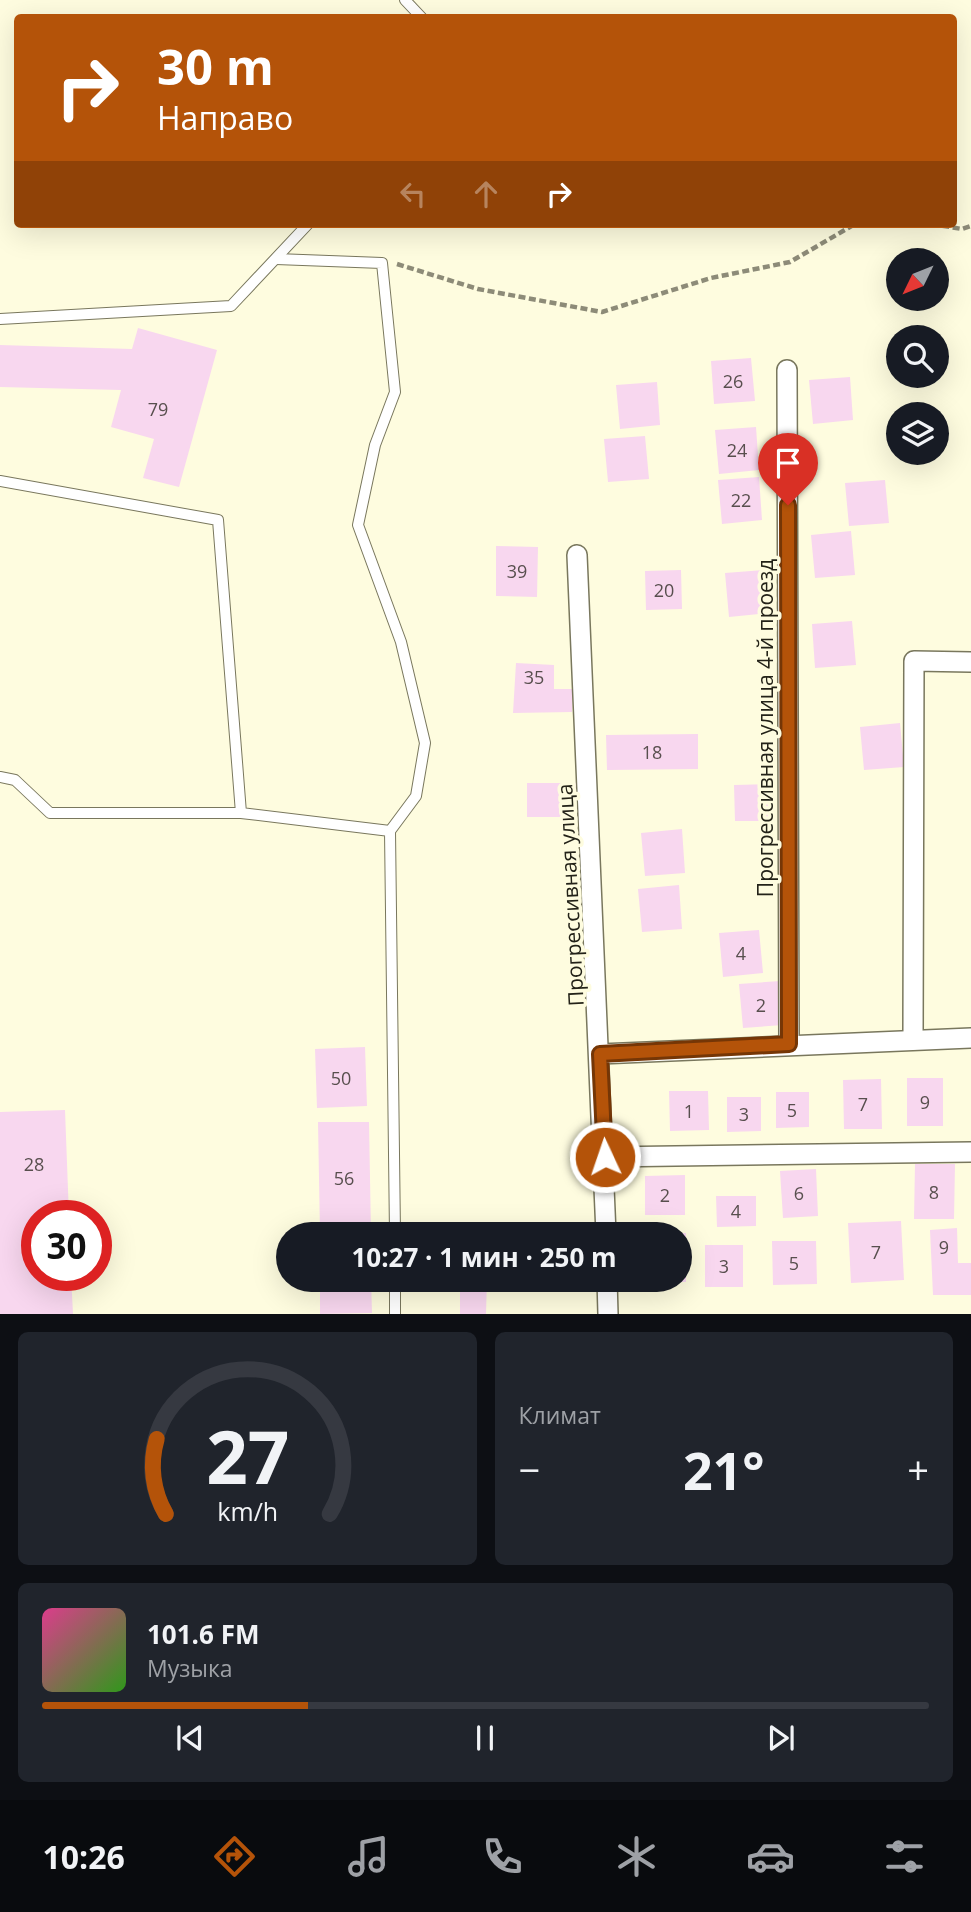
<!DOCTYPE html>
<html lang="ru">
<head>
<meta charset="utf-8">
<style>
	:root { --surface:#171b24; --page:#20242c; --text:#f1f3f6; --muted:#9ea1a6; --line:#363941; --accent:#b45309 }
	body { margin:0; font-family:"Open Sans",sans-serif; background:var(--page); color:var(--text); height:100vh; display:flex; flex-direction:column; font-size:26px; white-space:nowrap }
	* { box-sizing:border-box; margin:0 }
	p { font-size:23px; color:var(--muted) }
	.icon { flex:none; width:38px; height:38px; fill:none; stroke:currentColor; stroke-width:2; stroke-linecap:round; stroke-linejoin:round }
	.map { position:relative; height:1314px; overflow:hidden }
	.details { display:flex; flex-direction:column; gap:18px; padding:18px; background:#0d0f14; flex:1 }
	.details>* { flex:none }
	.banner { position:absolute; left:14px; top:14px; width:943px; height:214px; border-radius:7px; box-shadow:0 7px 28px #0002; background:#b45309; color:#fff; overflow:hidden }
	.needle { width:46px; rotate:227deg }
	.controls { position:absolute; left:886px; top:248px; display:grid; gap:14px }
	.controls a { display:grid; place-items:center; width:63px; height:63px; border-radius:50%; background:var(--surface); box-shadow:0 7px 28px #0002; font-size:35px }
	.speed { position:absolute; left:21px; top:1200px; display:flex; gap:14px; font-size:35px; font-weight:700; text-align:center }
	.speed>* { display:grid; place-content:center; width:91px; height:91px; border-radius:50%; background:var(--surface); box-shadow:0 7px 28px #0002; line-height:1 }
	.speed .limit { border:10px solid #d22; background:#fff; color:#111 }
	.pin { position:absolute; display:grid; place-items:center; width:60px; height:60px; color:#fff; margin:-72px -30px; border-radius:50% 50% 50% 0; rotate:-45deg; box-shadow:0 0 7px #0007 }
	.pin .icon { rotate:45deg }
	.me { position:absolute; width:77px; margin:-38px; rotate:357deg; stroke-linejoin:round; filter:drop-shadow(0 0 5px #0008) }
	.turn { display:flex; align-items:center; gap:24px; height:147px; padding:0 28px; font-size:32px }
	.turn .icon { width:91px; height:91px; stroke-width:2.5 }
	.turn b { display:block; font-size:49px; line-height:60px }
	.lanes { display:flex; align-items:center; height:66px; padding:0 28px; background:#0003; justify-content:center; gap:35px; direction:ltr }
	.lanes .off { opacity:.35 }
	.big { font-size:52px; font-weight:700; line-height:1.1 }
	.details .tile { flex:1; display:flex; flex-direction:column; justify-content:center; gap:10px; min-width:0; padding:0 24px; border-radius:10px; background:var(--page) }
	.details .dial { align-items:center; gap:0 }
	.dial svg { height:182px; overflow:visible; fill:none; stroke:var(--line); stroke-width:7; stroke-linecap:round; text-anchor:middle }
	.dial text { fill:var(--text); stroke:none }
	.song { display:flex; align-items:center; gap:21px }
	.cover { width:84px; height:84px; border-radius:10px; background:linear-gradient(135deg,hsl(330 70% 55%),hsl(110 70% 35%)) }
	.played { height:7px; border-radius:4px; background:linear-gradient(90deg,var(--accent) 30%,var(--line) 30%) }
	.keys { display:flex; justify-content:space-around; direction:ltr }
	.heat { display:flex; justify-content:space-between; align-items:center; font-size:38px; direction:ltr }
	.details .tiles { flex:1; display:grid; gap:18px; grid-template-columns:1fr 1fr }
	.tile:last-child { grid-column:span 2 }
	.trip { position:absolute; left:276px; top:1222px; width:416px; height:70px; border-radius:35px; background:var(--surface); box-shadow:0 7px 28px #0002; font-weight:700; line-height:70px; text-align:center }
	.tabs { display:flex; height:112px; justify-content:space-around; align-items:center; background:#090b0e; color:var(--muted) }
	.tabs .icon { width:49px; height:49px }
	.tabs .current { color:var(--accent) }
	.tabs b { font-size:32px; color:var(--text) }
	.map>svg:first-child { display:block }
	.building { fill:#f8d7ef }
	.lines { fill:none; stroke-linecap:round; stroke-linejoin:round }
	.service-casing { stroke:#79775d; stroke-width:12 }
	.minor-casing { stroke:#79775d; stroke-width:22 }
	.path { stroke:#8d8b78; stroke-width:4.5; stroke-dasharray:7 3.5; stroke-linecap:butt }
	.service { stroke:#fff; stroke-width:10 }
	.minor { stroke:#fff; stroke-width:19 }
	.route-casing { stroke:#753606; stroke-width:18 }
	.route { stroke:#b45309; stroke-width:12 }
	.labels { text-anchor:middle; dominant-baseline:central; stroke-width:7; stroke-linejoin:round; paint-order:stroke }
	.number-label { font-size:18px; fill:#584f4e }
	.street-label { font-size:21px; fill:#232218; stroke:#fefcdf }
</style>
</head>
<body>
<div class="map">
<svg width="971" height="1314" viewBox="0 0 971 1314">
	<rect width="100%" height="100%" fill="#fefcdf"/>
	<g class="building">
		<polygon points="138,328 217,350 179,487 143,478 154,439 111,427 121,390 0,387 0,345 132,349"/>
		<polygon points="751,358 755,401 714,404 711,361"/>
		<polygon points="850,377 853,420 813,424 809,380"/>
		<polygon points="657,382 660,425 620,429 616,385"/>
		<polygon points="756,427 759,470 719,474 715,430"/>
		<polygon points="645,436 649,479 608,482 604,439"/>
		<polygon points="759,477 762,520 722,524 718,480"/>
		<polygon points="885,480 889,523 849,526 845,483"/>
		<polygon points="851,531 855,575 815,578 811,535"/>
		<polygon points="496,546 538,547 537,597 496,596"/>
		<polygon points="681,570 682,609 646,610 645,571"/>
		<polygon points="765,570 769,613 729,617 725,573"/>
		<polygon points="852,621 856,665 815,668 812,624"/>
		<polygon points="516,663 554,665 554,689 573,689 572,712 513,713"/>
		<polygon points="900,723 904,767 864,770 860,727"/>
		<polygon points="698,734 698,769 607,770 606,735"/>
		<rect x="527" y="783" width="49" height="34"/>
		<polygon points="775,784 775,821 735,821 734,785"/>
		<polygon points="682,829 685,873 645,876 641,833"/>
		<polygon points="679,885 682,929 642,932 638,889"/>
		<polygon points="759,930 763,973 723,977 719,933"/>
		<polygon points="780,981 783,1025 743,1028 739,984"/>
		<polygon points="365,1047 367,1106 317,1108 315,1049"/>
		<rect x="907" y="1078" width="36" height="48"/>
		<polygon points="881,1079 882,1129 844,1129 843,1080"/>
		<polygon points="669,1091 708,1091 709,1130 670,1131"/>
		<polygon points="776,1092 809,1092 809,1127 776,1128"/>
		<polygon points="727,1097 761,1097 761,1131 727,1132"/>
		<polygon points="65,1110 69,1216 37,1216 37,1276 71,1276 73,1314 0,1314 0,1112"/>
		<polygon points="318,1122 369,1122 371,1234 320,1234"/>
		<polygon points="915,1164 955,1164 954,1219 914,1219"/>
		<polygon points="816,1169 818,1216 783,1218 780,1171"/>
		<polygon points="685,1175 685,1215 645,1215 645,1176"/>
		<polygon points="716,1196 756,1196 756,1226 717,1227"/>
		<polygon points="901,1221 904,1280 851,1283 848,1223"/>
		<polygon points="957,1228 958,1263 971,1263 971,1295 933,1295 930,1230"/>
		<polygon points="681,1233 686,1233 686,1282 670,1282 670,1279 681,1279"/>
		<polygon points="772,1241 816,1241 817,1284 773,1285"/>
		<rect x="705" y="1245" width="38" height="42"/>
		<polygon points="320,1279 371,1279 372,1313 320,1314"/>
		<polygon points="460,1279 487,1279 486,1314 460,1314"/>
	</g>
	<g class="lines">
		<g class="service-casing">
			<g id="service">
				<polyline points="405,0 422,18"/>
				<polyline points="276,259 382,263 395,392 375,445 358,525 401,642 425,743 416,796 390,831"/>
				<polyline points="0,319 231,306 308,224"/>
				<polyline points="0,481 218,520 241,813 390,831 395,1234"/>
				<polyline points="0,777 15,780 50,813 241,813"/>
				<polyline points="395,1279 395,1314"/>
			</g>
		</g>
		<g class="minor-casing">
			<g id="minor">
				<polyline points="787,370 789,1044"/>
				<polyline points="577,555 606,1234"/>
				<polyline points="913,1040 914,661 971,662"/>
				<polyline points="600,1054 971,1038"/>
				<polyline points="605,1157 971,1152"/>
				<polyline points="607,1279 608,1314"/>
			</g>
		</g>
		<g class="path">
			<polyline points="932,224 962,229 971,226"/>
			<polyline points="397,264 478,289 602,312 711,278 790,262 855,224"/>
		</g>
		<use href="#service" class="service"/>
		<use href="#minor" class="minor"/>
	</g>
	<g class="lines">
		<g class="route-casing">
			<polyline id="route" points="605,1157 600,1054 789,1044 788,505"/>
		</g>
		<use href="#route" class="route"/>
	</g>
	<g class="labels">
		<g class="number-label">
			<text x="733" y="381">26</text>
			<text x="158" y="409">79</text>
			<text x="737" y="450">24</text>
			<text x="741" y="500">22</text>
			<text x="517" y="571">39</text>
			<text x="664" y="590">20</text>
			<text x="534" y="677">35</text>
			<text x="652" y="752">18</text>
			<text x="741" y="953">4</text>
			<text x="761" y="1005">2</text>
			<text x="341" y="1078">50</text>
			<text x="925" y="1102">9</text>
			<text x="863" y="1104">7</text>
			<text x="792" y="1110">5</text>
			<text x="689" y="1111">1</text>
			<text x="744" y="1114">3</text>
			<text x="34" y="1164">28</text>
			<text x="344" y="1178">56</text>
			<text x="934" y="1192">8</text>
			<text x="799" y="1193">6</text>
			<text x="665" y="1195">2</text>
			<text x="736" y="1211">4</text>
			<text x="944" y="1247">9</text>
			<text x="876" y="1252">7</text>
			<text x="794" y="1263">5</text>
			<text x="724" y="1266">3</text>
		</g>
		<g class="street-label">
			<text transform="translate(765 728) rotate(-90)">Прогрессивная улица 4-й проезд</text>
			<text transform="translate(570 895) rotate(-93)">Прогрессивная улица</text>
		</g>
	</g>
</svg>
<div class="controls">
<a><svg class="needle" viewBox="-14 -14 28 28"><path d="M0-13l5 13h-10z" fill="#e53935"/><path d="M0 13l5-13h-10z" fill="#9ea1a6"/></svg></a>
<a><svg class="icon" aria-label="search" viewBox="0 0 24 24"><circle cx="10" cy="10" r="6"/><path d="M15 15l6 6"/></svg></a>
<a><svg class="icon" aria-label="layers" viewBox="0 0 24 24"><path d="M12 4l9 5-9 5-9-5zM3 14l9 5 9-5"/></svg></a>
</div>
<div class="speed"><div class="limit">30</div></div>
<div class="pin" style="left:788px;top:505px;background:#d93025"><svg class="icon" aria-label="arrive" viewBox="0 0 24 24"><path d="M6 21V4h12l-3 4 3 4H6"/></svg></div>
<svg class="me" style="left:605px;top:1157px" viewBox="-20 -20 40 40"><circle r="17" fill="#b45309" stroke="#fff" stroke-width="3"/><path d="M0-11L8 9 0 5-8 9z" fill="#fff"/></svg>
<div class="trip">10:27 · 1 мин · 250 m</div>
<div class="banner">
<div class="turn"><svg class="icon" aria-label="right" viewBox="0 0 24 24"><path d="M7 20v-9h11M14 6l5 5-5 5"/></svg><div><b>30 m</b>Направо</div></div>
<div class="lanes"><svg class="icon off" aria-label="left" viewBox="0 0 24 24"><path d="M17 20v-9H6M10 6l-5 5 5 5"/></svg><svg class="icon off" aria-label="ahead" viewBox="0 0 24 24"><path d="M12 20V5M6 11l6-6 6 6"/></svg><svg class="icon" aria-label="right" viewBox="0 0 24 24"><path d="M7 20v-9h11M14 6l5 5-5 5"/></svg></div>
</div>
</div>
<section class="details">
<div class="tiles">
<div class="tile dial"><svg viewBox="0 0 100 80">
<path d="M14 69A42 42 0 1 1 86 69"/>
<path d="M14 69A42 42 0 0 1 10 36" stroke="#b45309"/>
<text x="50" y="56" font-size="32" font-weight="700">27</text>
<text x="50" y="72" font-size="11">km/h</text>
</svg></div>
<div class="tile"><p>Климат</p>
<div class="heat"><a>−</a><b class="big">21°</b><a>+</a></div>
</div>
<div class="tile">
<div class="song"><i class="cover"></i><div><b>101.6 FM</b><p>Музыка</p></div></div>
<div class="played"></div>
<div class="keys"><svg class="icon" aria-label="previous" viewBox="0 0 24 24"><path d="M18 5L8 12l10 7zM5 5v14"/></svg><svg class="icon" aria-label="pause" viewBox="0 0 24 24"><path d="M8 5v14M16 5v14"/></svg><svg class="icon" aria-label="next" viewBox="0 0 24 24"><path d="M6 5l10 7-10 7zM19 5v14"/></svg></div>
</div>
</div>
</section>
<nav class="tabs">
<b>10:26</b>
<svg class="icon current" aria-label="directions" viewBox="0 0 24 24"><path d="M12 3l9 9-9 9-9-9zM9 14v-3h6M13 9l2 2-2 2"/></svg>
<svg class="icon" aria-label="music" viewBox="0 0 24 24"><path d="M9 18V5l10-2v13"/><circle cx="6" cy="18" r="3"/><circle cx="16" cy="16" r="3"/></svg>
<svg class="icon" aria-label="phone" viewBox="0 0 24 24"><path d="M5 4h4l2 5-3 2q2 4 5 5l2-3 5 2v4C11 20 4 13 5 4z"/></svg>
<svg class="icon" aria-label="climate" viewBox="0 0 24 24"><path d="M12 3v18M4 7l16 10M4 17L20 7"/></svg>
<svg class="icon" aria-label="car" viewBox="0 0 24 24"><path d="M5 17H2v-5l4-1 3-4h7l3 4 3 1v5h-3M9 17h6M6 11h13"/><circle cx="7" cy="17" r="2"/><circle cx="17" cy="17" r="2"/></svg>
<svg class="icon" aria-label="filters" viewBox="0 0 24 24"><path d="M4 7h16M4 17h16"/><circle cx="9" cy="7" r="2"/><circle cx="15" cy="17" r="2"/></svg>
</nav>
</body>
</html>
